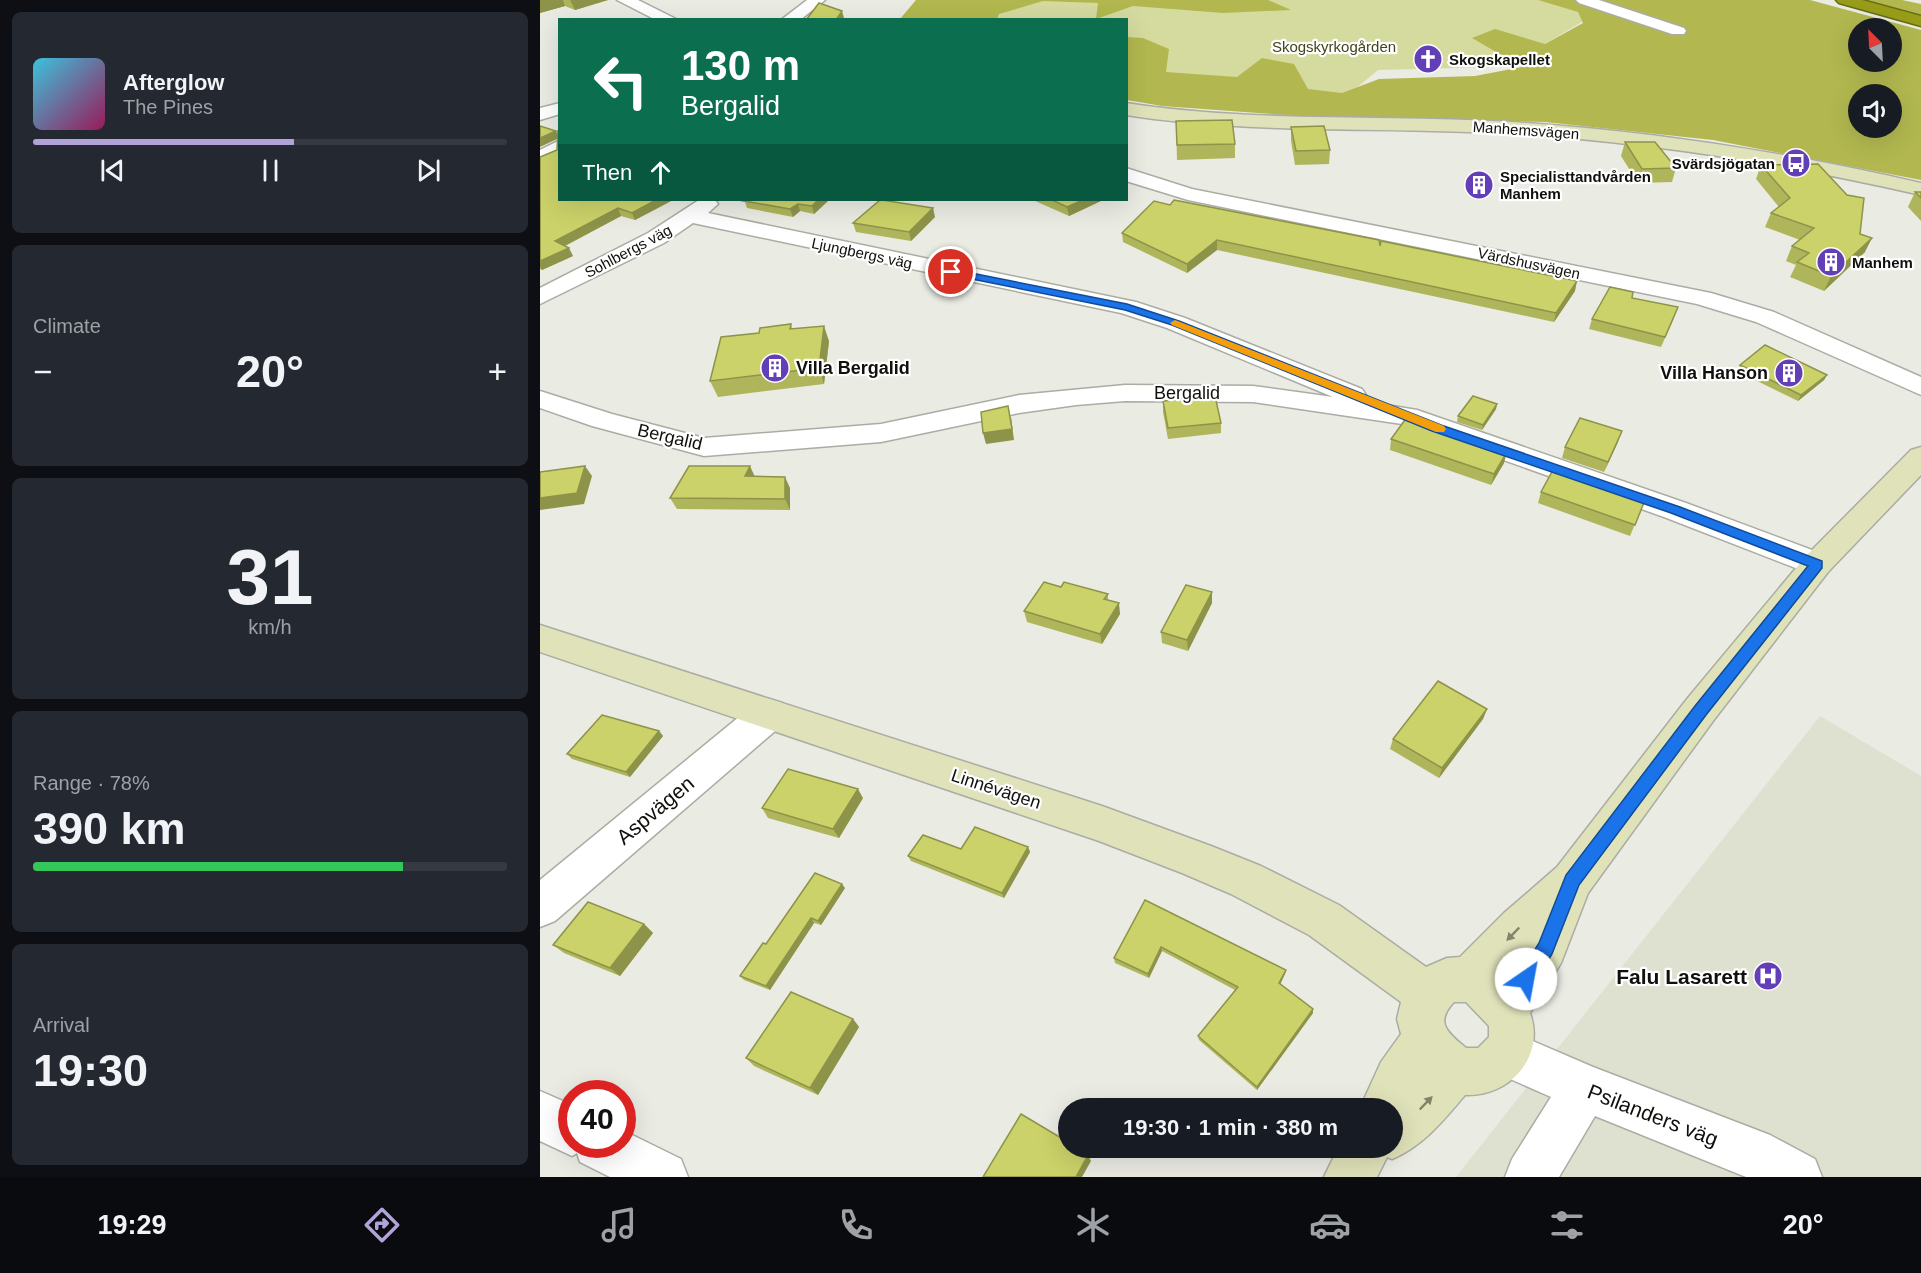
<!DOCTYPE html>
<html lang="en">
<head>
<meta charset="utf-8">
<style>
	:root { --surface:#171b24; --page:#242831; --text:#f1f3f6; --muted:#9ea1a6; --line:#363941; --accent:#b1a2da }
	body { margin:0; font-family:Arial,sans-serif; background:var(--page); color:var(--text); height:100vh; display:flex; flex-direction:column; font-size:22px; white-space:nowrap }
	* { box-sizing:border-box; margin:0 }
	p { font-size:20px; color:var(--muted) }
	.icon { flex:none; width:33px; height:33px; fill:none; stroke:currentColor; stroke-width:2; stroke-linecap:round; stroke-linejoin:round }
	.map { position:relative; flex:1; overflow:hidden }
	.drawer { display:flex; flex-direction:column; gap:12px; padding:12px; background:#0d0f14; width:540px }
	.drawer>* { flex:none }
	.hud { position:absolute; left:18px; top:18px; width:570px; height:183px; border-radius:0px; box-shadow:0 6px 24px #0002; background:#0b6e4f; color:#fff; overflow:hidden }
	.needle { width:39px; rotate:336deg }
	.tools { position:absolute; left:1308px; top:18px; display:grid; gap:12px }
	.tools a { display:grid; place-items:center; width:54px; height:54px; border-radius:50%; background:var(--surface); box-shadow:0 6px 24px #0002; font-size:30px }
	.speed { position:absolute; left:18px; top:1080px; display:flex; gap:12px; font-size:30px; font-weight:700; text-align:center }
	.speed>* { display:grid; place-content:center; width:78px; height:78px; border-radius:50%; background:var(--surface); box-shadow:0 6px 24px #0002; line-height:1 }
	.speed .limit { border:9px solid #d22; background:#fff; color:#111 }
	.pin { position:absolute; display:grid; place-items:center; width:51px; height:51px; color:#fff; margin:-26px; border:3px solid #fff; border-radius:50%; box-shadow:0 2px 6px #0007 }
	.me { position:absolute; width:66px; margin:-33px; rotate:33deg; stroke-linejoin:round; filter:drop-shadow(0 0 4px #0008) }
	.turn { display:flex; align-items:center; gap:21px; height:126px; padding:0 24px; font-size:27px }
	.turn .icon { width:78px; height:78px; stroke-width:2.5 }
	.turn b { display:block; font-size:42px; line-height:51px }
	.then { display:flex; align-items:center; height:57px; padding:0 24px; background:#0003; gap:12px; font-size:22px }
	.big { font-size:45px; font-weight:700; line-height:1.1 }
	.drawer .widget { flex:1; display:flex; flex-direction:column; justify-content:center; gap:9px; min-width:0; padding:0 21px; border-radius:9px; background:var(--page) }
	.drawer .dial { align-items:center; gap:0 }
	.dial b { font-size:78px; line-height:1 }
	.song { display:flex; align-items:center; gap:18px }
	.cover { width:72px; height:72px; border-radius:9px; background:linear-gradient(135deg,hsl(190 70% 55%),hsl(330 70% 35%)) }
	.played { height:6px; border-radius:3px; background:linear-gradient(90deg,var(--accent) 55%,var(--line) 55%) }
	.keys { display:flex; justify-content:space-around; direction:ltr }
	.heat { display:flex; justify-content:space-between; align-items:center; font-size:33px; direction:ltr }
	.charge { height:9px; border-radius:4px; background:linear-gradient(90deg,#34c759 78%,var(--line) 0) }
	.trip { position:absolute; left:518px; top:1098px; width:345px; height:60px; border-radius:30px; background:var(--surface); box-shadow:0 6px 24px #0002; font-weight:700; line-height:60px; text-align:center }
	.menu { display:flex; height:96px; justify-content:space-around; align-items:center; background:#090b0e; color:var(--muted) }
	.menu .icon { width:42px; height:42px }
	.menu .on { color:var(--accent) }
	.menu b { font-size:27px; color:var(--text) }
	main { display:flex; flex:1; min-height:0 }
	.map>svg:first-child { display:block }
	.built { fill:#dee0d0 }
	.green { fill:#d5db9f }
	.forest { fill:#b2b84f; fill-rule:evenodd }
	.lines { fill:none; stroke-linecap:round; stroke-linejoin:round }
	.street-casing { stroke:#abaca4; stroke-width:3 }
	.secondary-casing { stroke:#abaca4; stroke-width:3 }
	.highway-casing { stroke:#686c15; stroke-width:3 }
	.street { fill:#fff; fill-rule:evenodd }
	.secondary { fill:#e0e2ba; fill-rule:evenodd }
	.highway { fill:#989d19; fill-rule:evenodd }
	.wall { fill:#afb55a }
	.shaded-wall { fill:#8e934a }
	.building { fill:#cbd269; stroke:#8e934a; stroke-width:1.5 }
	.oneway { fill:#82846c }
	.route { fill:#1a73e8; stroke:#114b97; stroke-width:1.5 }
	.slow { fill:#f59e0b }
	.labels { text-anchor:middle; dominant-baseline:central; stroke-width:4.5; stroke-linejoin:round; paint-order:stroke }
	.far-park-label { font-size:15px; fill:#43451a; stroke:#fff }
	.far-poi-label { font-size:15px; font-weight:bold; fill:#10100d; stroke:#fff; text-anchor:start }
	.far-street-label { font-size:15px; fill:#10100d; stroke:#fff }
	.poi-label { font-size:18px; font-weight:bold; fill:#10100d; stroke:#fff; text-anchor:start }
	.street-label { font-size:18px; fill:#10100d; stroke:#fff }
	.near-street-label { font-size:21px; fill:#10100d; stroke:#fff }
	.near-poi-label { font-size:21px; font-weight:bold; fill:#10100d; stroke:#fff; text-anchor:end }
</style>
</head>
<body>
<main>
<section class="drawer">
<div class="widget">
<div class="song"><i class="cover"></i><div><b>Afterglow</b><p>The Pines</p></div></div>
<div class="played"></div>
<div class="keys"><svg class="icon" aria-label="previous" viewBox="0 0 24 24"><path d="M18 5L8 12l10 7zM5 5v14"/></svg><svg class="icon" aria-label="pause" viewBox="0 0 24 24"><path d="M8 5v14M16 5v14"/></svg><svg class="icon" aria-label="next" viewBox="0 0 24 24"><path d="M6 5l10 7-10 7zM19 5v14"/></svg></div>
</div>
<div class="widget"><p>Climate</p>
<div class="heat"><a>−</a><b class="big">20°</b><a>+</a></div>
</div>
<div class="widget dial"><b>31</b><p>km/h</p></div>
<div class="widget"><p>Range · 78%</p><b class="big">390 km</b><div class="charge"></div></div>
<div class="widget"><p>Arrival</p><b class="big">19:30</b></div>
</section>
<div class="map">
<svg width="1381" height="1177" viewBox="0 0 1381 1177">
	<rect width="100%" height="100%" fill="#eaebe3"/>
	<polygon class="built" points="1280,716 1381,776 1381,1177 916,1177"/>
	<polygon class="green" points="417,0 1026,0 1045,20 978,60 954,67 838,70 809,94 625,79 587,52 586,20 419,19"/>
	<g class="forest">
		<polygon points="376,0 728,0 751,10 683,13 593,6 556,19 558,3 503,1 459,14 457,19 360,19"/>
		<path d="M 998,0 L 1270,0 L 1381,30 L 1381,180 L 1173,140 L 1005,122 L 773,117 L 622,106 L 587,100 L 586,37 L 603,38 L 629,49 L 626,72 L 697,77 L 722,58 L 754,64 L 768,89 L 802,93 L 839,79 L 935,76 L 982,67 L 932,38 L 955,29 L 1005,44 L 1043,23 L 1038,12 ZM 1318,28 L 1352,28 L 1352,62 L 1318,62 ZM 1318,94 L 1352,94 L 1352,128 L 1318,128 Z"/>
		<polygon points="1318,0 1362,0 1381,4 1381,16"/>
	</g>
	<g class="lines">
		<g class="street-casing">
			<g id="street">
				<polygon points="77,0 98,0 138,20 116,20"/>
				<polygon points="267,0 285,0 260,20 241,20"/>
				<polygon points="1036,0 1059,0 1144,28 1146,31 1144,34 1132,34 1039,3"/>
				<polygon points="20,103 20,114 0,120 0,108"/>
				<polygon points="20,140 20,155 0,164 0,150"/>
				<polygon points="586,168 652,189 1171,293 1234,312 1381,377 1381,395 1216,322 1157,304 648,200 586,181"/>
				<polygon points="159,200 175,200 178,204 168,213 596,302 645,318 822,389 826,395 822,401 877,410 1146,503 1288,556 1293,564 1288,572 1277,576 1266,572 1124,517 862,424 713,402 585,401 536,405 479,413 341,442 164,456 52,426 0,408 0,391 72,414 164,438 341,424 479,395 585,385 713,386 793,397 627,328 581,313 153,223 124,243 0,304 0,288 108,233"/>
				<polygon points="229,699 242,703 247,714 242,725 15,921 0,927 0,880 216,703"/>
				<polygon points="967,1030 1053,1067 1230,1135 1275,1159 1282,1177 1206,1177 1055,1116 1019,1177 965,1177 972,1159 1011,1097 950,1070 944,1053 950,1036"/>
				<polygon points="0,1091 32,1105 32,1144 82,1144 82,1130 141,1159 148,1177 70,1177 40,1162 37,1153 32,1156 0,1141"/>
			</g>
		</g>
		<g class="secondary-casing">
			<g id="secondary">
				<path d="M 586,103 C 715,123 843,114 972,122 C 1110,131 1246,152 1381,183 L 1381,195 C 1246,164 1110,142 972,134 C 843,126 715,135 586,115 Z"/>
				<path d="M 1381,447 L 1381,475 L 1288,572 L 1173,721 L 1048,893 L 1021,963 L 990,1013 C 1006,1057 969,1097 925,1095 C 904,1120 883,1146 852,1159 L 847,1157 L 837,1177 L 784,1177 L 798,1148 L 852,1148 L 852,1108 L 820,1108 L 841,1062 L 861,1034 L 857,1019 L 861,1002 L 769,935 L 691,894 L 642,873 L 559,841 L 0,652 L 0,625 L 562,806 L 671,846 L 721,866 L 799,905 L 886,967 L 907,958 L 920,957 L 964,913 L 1017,867 L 1147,699 L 1266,556 L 1371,450 ZM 926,1002 L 949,1026 L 949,1037 L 938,1048 L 926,1048 C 908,1033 894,1023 914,1002 Z"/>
			</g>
		</g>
		<g class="highway-casing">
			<polygon id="highway" points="1296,0 1322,0 1381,16 1381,26 1299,3"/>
		</g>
		<use href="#street" class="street"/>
		<use href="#secondary" class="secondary"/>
		<use href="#highway" class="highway"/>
	</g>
	<g class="wall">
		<polygon points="0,0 68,0 35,10 25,6 0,13"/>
		<polygon points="636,121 695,144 695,158 637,160"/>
		<polygon points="751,127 790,150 789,164 755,165 751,141"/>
		<polygon points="16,131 18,135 20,200 133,200 95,220 81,216 25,246 33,256 2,270 0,269 0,157 17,150 18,139"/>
		<polygon points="1085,142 1136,168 1132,182 1098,183 1081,156"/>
		<polygon points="1221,165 1320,234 1325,252 1284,291 1250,277 1256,265 1246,261 1252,246 1260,240 1225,227 1231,213 1239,207 1216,179"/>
		<polygon points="1375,192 1381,192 1381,221 1368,207"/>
		<polygon points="193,200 289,200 274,214 260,211 253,217 207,208 205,202"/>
		<polygon points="493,200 563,200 529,216"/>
		<polygon points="395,217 371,241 316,232 313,223"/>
		<polygon points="582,233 840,246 1035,291 1014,322 677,250 647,273 583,242"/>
		<polygon points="1092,298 1134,318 1121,347 1049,329 1052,319"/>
		<polygon points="251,324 252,329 289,341 284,384 178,397 170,381 219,333"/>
		<polygon points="1200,365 1287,375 1284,380 1258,401 1197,371"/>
		<polygon points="623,401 681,423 681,433 628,439 623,412"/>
		<polygon points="957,404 956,409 942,430 917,422 918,416"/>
		<polygon points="851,439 964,463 951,485 850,450"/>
		<polygon points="1078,442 1064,472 1022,458 1025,447"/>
		<polygon points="215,476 250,488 250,510 137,509 130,498"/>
		<polygon points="1001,492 1105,500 1090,536 998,503"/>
		<polygon points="521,587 568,594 568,600 580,614 562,644 487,622 484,611"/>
		<polygon points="672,592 672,603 648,651 622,643 621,632"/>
		<polygon points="947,709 943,719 899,778 850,749 853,739"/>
		<polygon points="119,731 123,736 90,777 32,759 27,754"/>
		<polygon points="323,798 299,838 228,818 222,808"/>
		<polygon points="488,847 490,852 464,898 371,861 368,856 421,849"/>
		<polygon points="305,888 281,925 274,923 230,990 204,980 200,976 226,944"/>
		<polygon points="605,900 746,970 745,974 740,983 773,1013 717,1090 659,1040 658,1036 695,990 622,951 609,978 575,963 574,958"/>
		<polygon points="104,924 113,933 80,976 24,953 13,945"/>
		<polygon points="313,1019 319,1027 278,1095 214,1066 206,1058"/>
	</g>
	<g class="shaded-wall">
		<polygon points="0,0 23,0 25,6 0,13"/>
		<polygon points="30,0 68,0 35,10"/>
		<polygon points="302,11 304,18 303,20 296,20"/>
		<polygon points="16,131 19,138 0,147 0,138"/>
		<polygon points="116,200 133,200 95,220 92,213"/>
		<polygon points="278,200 289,200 274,214 272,206"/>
		<polygon points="543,200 563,200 529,216 527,207"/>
		<polygon points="258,204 260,211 253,217 250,209"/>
		<polygon points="78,208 81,216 19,249 15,241"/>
		<polygon points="393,208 395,217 371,241 369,232"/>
		<polygon points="1332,238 1325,252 1284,291 1291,276"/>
		<polygon points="677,240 677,250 647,273 647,264"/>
		<polygon points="29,248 33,256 2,270 0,267 0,261"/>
		<polygon points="1037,281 1035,291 1014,322 1016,313"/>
		<polygon points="284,326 289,341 284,384 279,368"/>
		<polygon points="1287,375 1284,380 1258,401 1261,395"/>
		<polygon points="957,404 956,409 942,430 943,425"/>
		<polygon points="471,417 474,440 446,444 443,433"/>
		<polygon points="1082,431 1078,442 1064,472 1068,462"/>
		<polygon points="967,452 964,463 951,485 954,474"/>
		<polygon points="45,466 52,476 44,504 0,510 0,498"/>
		<polygon points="210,466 215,477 205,476"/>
		<polygon points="245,477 250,488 250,510 245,499"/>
		<polygon points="672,592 672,603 648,651 647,640"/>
		<polygon points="579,603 580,614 562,644 560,634"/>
		<polygon points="947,709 943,719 899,778 902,768"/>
		<polygon points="119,731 123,736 90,777 86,772"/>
		<polygon points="318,789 323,798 299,838 293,829"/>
		<polygon points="488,847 490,852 464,898 462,893"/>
		<polygon points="302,884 305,888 281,925 278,921"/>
		<polygon points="271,918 274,923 230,990 226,986"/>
		<polygon points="104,924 113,933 80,976 70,968"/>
		<polygon points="621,947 622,951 609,978 608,974"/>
		<polygon points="746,970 745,974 739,987 739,983"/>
		<polygon points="773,1009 773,1013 717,1090 717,1087"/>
		<polygon points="313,1019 319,1027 278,1095 270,1088"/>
		<polygon points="548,1155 551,1161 542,1177 536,1177"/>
	</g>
	<g class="building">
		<polygon points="279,3 302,11 296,20 266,20"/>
		<polygon points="692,120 695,144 637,145 636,121"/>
		<polygon points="0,126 16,131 0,138"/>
		<polygon points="784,126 790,150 756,151 751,127"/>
		<polygon points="18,131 20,132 20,200 116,200 92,213 78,208 15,241 29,248 0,261 0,157 17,150"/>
		<polygon points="1085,142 1115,142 1136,168 1102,169"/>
		<polygon points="1278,164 1307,195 1324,198 1320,234 1332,238 1291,276 1257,262 1269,253 1252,246 1274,228 1231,213 1250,198 1221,165"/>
		<polygon points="1375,192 1381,192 1381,198"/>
		<polygon points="206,200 278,200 272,206 258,204 250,209 204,201"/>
		<polygon points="340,200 342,200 393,208 369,232 313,223"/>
		<polygon points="512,200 543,200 527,207"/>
		<polygon points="634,200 839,240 840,246 841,241 1037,281 1016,313 677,240 647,264 582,233 614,201 630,205"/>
		<polygon points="1070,287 1093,292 1092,298 1138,307 1125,337 1052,319"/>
		<polygon points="251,324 250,329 284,326 279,368 170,381 181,337 219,333 220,328"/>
		<polygon points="1225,345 1287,375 1261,395 1200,365"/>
		<polygon points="675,396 681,423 628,428 623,401"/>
		<polygon points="933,396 957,404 943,425 918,416"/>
		<polygon points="468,406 472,429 443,433 441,412"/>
		<polygon points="867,417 967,452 954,474 851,439"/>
		<polygon points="1040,418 1082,431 1068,462 1025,447"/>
		<polygon points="45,466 37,493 0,498 0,472"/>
		<polygon points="149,466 210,466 205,476 245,477 245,499 130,498"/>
		<polygon points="1014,468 1105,500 1095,525 1001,492"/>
		<polygon points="504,582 521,587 524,582 568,594 564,599 579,603 560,634 484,611"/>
		<polygon points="646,585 672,592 647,640 621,632"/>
		<polygon points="898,681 947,709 902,768 853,739"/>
		<polygon points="62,715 119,731 86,772 27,754"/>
		<polygon points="248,769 318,789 293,829 222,808"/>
		<polygon points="435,827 488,847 462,893 368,856 383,835 421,849"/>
		<polygon points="275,873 302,884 278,921 271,918 226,986 200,976 223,943 226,944"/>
		<polygon points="605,900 746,970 739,983 773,1009 717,1087 658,1036 698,987 621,947 608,974 574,958"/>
		<polygon points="48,902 104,924 70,968 13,945"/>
		<polygon points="251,992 313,1019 270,1088 206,1058"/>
		<polygon points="481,1114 528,1142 528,1148 537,1148 548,1155 536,1177 443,1177"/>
	</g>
	<defs><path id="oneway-solid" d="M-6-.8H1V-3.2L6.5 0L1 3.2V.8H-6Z" transform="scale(1.5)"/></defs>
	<g class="oneway">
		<use href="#oneway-solid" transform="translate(973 934) rotate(134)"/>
		<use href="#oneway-solid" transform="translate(886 1103) rotate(-46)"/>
	</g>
	<polygon class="route" points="411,269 587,304 639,321 901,425 1140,507 1282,561 1282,568 1166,715 1039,885 1012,954 993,985 986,988 980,985 977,979 999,943 1026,875 1155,706 1268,566 1131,513 892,431 632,325 585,310 407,274 406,272"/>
	<polygon class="slow" points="635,320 904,426 906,429 904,432 896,432 632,325 630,323"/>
	<defs>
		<g id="church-disc" transform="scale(1.5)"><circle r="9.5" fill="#633fb7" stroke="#fff"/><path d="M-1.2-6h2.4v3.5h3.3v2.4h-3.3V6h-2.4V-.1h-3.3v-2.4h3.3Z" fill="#fff"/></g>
		<g id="bus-disc" transform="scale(1.5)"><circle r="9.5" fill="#633fb7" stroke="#fff"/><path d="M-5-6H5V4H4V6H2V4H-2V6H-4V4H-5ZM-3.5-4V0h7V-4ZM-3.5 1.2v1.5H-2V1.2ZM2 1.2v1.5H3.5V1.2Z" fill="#fff"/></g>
		<g id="building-disc" transform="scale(1.5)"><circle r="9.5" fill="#633fb7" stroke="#fff"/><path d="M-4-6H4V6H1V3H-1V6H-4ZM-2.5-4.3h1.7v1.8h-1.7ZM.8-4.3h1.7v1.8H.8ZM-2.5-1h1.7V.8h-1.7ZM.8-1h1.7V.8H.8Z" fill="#fff"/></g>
		<g id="hospital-disc" transform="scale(1.5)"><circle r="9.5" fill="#633fb7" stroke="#fff"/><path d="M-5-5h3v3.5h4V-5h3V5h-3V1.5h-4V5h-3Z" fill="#fff"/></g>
	</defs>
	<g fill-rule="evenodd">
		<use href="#church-disc" x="888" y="59"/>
		<use href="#bus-disc" x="1256" y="163"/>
		<use href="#building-disc" x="939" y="185"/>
		<use href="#building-disc" x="1291" y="262"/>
		<use href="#building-disc" x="235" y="368"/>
		<use href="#building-disc" x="1249" y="373"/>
		<use href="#hospital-disc" x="1228" y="976"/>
	</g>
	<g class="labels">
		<g class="far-park-label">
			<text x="794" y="46">Skogskyrkogården</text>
		</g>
		<g class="far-poi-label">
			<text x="909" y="59">Skogskapellet</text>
			<text x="1235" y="163" text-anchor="end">Svärdsjögatan</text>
			<text x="960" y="176">Specialisttandvården<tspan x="960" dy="17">Manhem</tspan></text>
			<text x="1312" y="262">Manhem</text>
		</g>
		<g class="far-street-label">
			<text transform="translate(986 130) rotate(4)">Manhemsvägen</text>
			<text transform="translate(88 251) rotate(-28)">Sohlbergs väg</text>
			<text transform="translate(322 253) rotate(12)">Ljungbergs väg</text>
			<text transform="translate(989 263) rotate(12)">Värdshusvägen</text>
		</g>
		<g class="poi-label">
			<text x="256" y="368">Villa Bergalid</text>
			<text x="1228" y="373" text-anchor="end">Villa Hanson</text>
		</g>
		<g class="street-label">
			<text x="647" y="393">Bergalid</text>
			<text transform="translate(130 437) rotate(13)">Bergalid</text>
			<text transform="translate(456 789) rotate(18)">Linnévägen</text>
		</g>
		<g class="near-street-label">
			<text transform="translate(115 810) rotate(-40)">Aspvägen</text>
			<text transform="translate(1113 1115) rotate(21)">Psilanders väg</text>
		</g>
		<g class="near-poi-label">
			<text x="1207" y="976">Falu Lasarett</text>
		</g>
	</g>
</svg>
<div class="tools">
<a><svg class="needle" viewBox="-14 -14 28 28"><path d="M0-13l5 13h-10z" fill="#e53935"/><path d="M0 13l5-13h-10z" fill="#9ea1a6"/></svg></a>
<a><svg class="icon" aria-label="sound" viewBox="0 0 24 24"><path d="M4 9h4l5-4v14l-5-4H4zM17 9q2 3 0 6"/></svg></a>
</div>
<div class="speed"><div class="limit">40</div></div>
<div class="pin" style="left:411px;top:272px;background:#d93025"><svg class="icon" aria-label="arrive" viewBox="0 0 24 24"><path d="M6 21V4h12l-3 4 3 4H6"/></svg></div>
<svg class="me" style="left:986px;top:979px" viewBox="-20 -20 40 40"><circle r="19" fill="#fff"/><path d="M0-13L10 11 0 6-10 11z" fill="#1a73e8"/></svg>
<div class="trip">19:30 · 1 min · 380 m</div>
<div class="hud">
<div class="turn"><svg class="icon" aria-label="left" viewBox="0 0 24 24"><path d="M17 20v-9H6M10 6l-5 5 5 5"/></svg><div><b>130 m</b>Bergalid</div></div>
<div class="then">Then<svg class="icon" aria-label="ahead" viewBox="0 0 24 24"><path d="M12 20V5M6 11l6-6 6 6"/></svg></div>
</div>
</div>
</main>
<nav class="menu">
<b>19:29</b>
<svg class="icon on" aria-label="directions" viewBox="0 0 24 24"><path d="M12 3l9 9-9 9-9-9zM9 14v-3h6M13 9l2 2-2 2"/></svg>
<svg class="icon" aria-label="music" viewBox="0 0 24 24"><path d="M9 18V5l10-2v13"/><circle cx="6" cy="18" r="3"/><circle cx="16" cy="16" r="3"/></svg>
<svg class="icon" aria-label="phone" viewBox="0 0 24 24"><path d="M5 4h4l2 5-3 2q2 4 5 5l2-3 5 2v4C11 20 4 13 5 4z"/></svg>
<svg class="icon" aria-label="climate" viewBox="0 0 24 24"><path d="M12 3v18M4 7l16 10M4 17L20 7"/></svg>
<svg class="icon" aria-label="car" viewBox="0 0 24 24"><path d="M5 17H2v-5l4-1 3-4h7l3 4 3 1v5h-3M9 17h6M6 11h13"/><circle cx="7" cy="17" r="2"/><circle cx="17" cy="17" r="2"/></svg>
<svg class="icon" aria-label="filters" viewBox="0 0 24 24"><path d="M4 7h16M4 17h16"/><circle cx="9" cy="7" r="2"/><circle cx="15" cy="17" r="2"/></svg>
<b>20°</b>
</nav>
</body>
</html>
